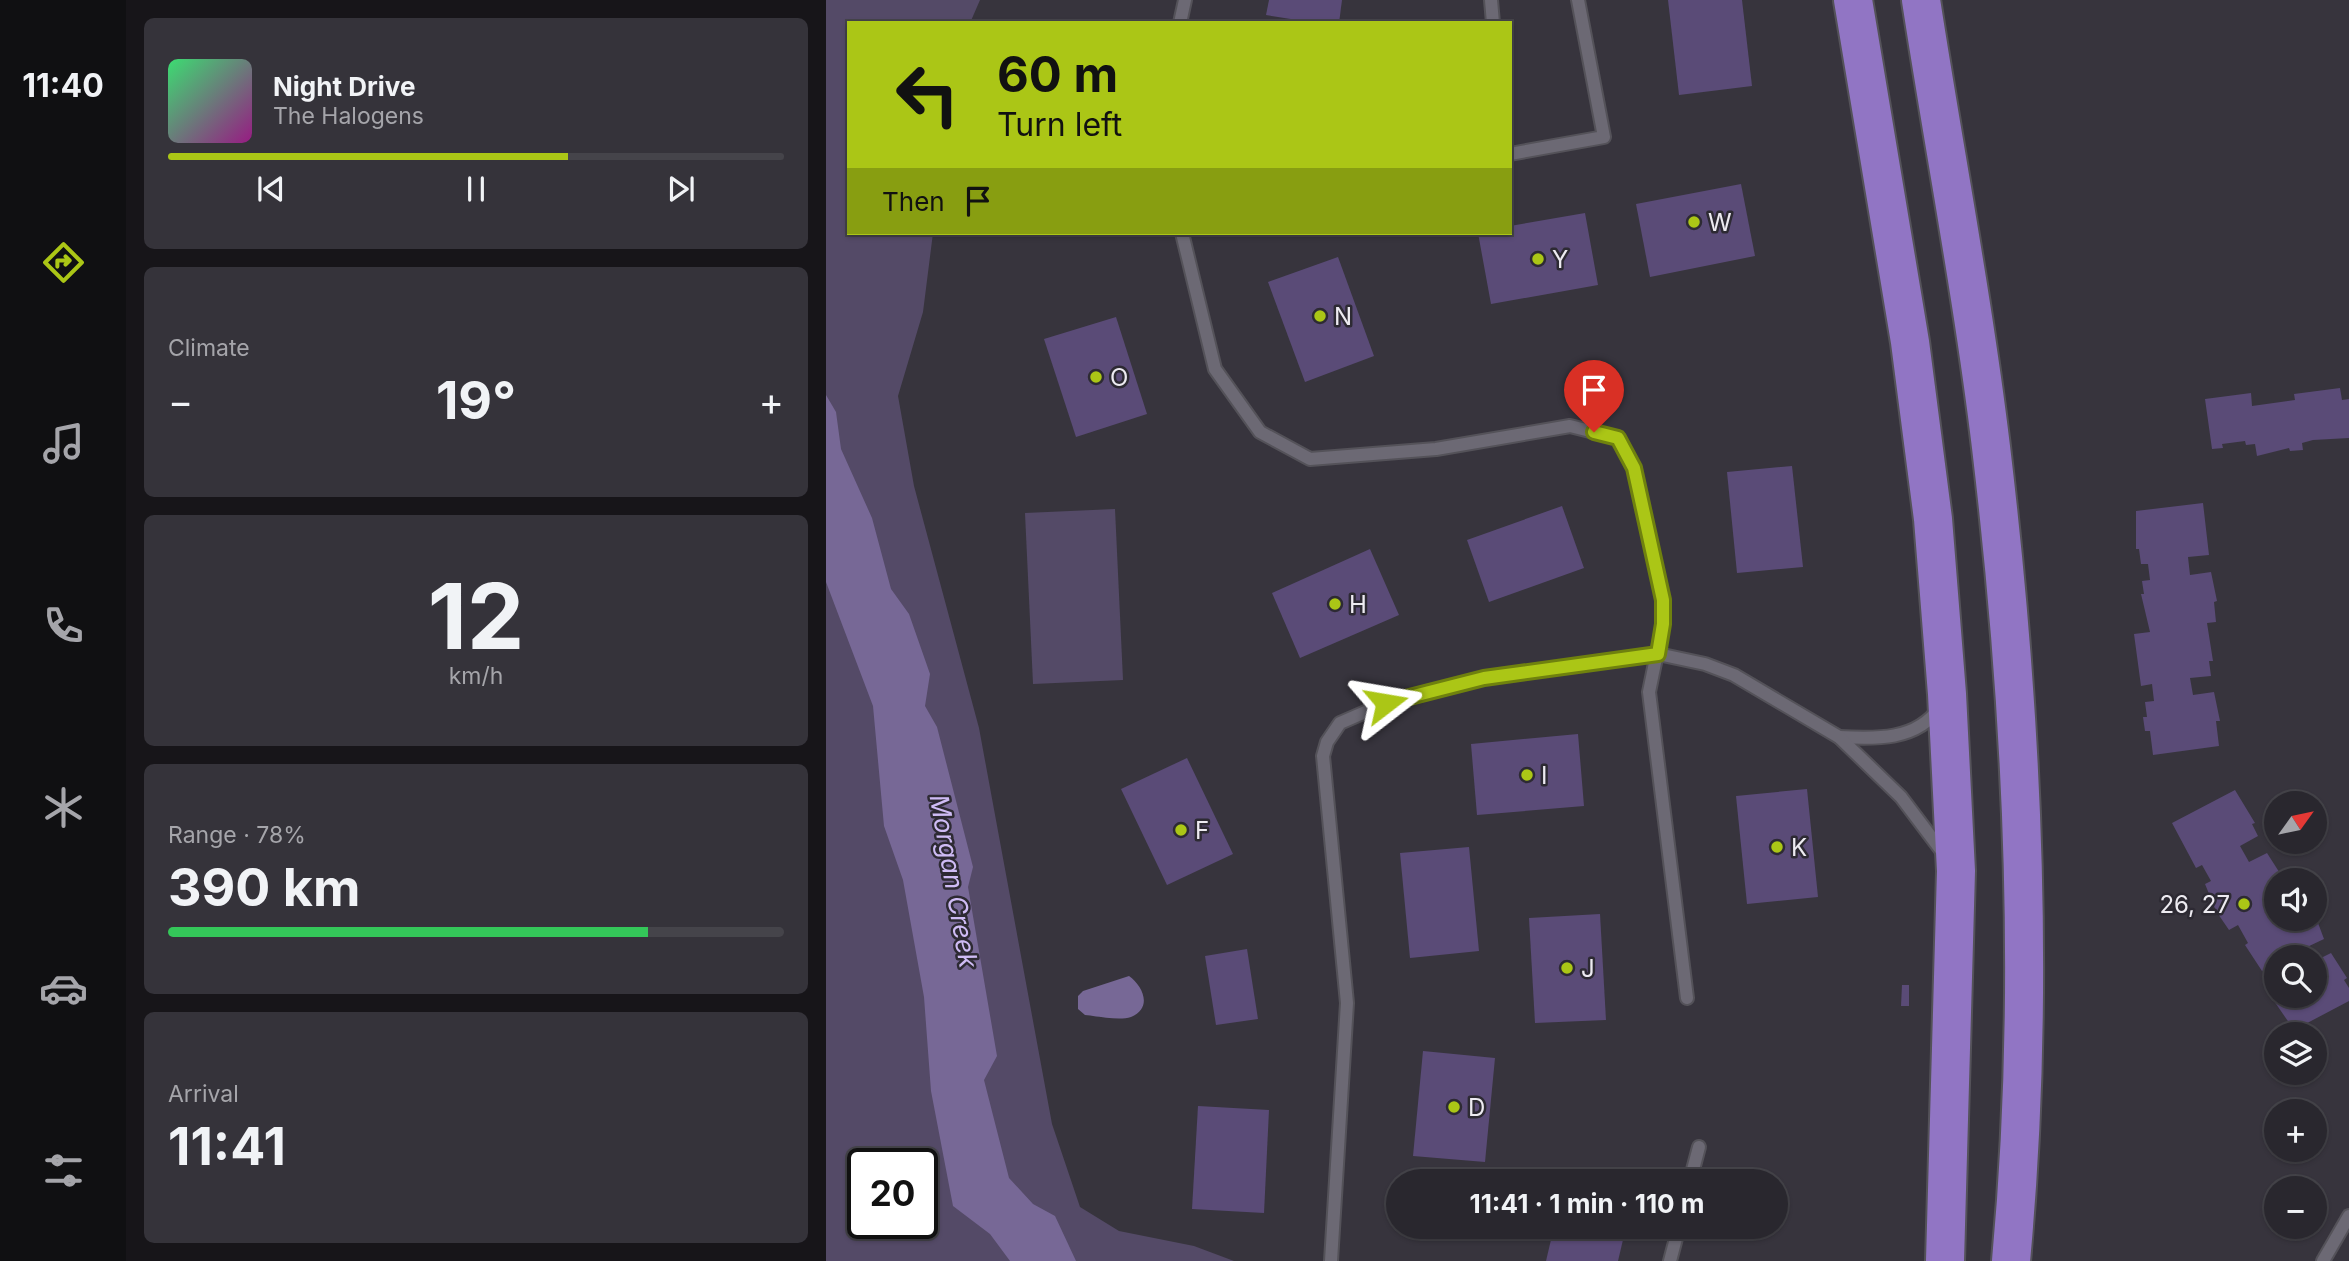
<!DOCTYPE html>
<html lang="en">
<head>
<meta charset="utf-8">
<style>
	:root { --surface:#29272e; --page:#35333a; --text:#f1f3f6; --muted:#a5a5aa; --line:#45444a; --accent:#abc616 }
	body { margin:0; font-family:Inter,sans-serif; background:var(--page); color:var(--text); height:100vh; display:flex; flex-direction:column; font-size:26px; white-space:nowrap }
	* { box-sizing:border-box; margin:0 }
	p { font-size:23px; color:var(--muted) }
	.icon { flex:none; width:38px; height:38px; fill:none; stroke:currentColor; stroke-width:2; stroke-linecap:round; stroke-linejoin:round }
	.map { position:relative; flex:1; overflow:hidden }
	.panel { display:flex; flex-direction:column; gap:18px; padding:18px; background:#171519; width:700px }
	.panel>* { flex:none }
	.banner { position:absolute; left:21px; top:21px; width:665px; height:214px; border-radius:0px; box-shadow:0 2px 5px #0004,0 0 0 2px var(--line); background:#abc616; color:#111; overflow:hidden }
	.needle { width:46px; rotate:57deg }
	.tools { position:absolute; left:1438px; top:791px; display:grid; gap:14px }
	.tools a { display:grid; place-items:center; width:63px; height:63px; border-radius:50%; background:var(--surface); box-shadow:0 2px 5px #0004,0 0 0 2px var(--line); font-size:35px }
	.speed { position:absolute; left:21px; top:1148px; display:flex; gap:14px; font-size:35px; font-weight:700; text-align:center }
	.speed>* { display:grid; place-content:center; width:91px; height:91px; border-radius:50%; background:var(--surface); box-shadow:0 2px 5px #0004,0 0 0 2px var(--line); line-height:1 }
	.speed .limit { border:4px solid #111; border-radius:10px; background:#fff; color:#111 }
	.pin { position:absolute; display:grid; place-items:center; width:60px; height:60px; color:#fff; margin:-72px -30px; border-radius:50% 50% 50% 0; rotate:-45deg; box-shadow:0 0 7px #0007 }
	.pin .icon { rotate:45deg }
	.me { position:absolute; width:77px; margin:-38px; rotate:76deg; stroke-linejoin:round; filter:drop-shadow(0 0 5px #0008) }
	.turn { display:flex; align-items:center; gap:24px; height:147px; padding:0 35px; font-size:32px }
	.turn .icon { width:91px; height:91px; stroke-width:2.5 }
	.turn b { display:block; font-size:49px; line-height:60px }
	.then { display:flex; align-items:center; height:66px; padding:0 35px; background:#0003; gap:14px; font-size:26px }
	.big { font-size:52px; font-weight:700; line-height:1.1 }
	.panel .card { flex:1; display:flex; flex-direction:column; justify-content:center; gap:10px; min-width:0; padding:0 24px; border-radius:10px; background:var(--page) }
	.panel .dial { align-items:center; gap:0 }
	.dial b { font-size:91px; line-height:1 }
	.song { display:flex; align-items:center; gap:21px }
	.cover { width:84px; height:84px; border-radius:10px; background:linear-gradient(135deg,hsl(140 70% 55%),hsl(310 70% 35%)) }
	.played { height:7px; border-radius:4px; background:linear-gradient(90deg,var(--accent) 65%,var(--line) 65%) }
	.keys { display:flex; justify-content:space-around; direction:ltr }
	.heat { display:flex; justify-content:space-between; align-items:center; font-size:38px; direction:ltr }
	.charge { height:10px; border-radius:5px; background:linear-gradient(90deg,#34c759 78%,var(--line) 0) }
	.trip { position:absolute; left:560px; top:1169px; width:402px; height:70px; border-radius:35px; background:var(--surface); box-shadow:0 2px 5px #0004,0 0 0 2px var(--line); font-weight:700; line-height:70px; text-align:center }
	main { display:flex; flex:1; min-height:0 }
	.dock { display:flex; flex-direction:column; width:126px; justify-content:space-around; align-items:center; background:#101012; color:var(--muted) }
	.dock .icon { width:49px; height:49px }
	.dock .on { color:var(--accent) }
	.dock b { font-size:32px; color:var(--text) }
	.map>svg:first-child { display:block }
	.green { fill:#544a67; fill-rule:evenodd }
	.water { fill:#776896 }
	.building { fill:#5a4b77 }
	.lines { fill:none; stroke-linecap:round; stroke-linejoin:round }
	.lane-casing { stroke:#545259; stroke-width:16 }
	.highway-casing { stroke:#545259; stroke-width:42 }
	.lane { stroke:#6c6974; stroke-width:12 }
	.highway { stroke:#9175c4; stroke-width:38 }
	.route-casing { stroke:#6f810e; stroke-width:18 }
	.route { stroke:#abc616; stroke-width:12 }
	.poi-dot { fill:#abc616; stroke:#2d2a33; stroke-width:2.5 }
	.labels { text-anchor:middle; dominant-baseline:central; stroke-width:5; stroke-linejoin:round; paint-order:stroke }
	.poi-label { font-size:24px; fill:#edebf1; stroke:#2d2a33; text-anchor:start }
	.water-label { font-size:26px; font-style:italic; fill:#cfbcf5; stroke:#2d2a33 }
</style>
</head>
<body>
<main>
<nav class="dock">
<b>11:40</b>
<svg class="icon on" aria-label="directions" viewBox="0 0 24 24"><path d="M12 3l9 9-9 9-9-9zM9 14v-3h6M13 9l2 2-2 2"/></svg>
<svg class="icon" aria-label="music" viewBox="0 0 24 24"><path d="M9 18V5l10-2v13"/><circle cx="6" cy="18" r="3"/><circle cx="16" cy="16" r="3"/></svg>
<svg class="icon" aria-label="phone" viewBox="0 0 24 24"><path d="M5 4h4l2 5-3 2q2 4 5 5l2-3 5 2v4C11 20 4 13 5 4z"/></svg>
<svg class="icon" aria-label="climate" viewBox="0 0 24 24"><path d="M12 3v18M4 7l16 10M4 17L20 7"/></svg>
<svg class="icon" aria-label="car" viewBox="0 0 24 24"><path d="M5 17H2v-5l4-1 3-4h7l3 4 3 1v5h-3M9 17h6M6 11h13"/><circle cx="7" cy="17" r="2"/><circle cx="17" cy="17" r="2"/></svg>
<svg class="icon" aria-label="filters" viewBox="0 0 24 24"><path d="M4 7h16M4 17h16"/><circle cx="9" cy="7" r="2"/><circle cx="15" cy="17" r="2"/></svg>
</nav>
<section class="panel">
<div class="card">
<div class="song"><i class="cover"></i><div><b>Night Drive</b><p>The Halogens</p></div></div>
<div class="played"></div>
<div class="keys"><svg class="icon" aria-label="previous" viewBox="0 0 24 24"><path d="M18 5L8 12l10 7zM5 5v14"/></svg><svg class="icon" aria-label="pause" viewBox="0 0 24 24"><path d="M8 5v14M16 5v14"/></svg><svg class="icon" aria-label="next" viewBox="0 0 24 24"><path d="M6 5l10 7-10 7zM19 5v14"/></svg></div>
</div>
<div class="card"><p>Climate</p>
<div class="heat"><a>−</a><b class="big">19°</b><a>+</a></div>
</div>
<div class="card dial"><b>12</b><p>km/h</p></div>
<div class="card"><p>Range · 78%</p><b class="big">390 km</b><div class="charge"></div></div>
<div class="card"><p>Arrival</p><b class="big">11:41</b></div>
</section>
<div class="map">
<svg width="1523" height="1261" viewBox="0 0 1523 1261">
	<rect width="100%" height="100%" fill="#37343d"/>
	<g class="green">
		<path d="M 0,0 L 154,0 L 144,23 L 23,23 L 23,233 L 107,233 L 97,312 L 72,396 L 88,486 L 153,728 L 226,1124 L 254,1207 L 293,1231 L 368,1246 L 408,1261 L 0,1261 ZM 37,1164 L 96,1164 L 96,1223 L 37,1223 Z"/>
		<polygon points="289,509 297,680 207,684 199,513"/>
	</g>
	<g class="water">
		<polygon points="0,395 10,412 15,449 46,518 65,589 83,614 104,674 99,706 111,727 147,867 142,887 171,1056 158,1080 183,1178 207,1204 229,1216 250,1261 184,1261 164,1234 127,1206 105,1091 98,997 77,880 58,826 47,706 0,582"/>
		<path d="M 303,976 C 317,986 327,1008 305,1017 C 293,1021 271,1016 259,1015 L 252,1009 L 252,996 L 257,991 Z"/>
	</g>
	<g class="building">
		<polygon points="443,0 516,0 513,23 490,23 440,15"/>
		<polygon points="842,0 916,0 926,86 853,95"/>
		<polygon points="915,184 929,256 824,277 810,204"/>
		<polygon points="759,213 772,285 665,304 652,233 684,233 684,226"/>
		<polygon points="512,257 548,356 479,382 442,282"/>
		<polygon points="290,317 321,414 250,437 218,339"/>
		<polygon points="1514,388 1516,400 1523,399 1523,438 1487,440 1476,443 1477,450 1464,451 1463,448 1431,456 1429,444 1420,445 1419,441 1396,444 1397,448 1386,449 1379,399 1425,393 1426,406 1469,400 1468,394"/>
		<polygon points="966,466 977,567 911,573 901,472"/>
		<polygon points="1377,503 1383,555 1362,557 1364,575 1385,572 1391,601 1388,602 1390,622 1381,623 1387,661 1383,661 1385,676 1364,678 1367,695 1388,692 1394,721 1390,721 1393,746 1327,755 1324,731 1319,731 1317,717 1321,717 1319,702 1328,701 1326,684 1315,686 1308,634 1324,632 1315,594 1318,594 1316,581 1324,580 1322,564 1315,564 1313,549 1310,549 1310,511"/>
		<polygon points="736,506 758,568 663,602 641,540"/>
		<polygon points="544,549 573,615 474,658 446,593"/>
		<polygon points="752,734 758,806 651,815 645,744"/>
		<polygon points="361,758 407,854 341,885 295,789"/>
		<polygon points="981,789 992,897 921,904 910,796"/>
		<polygon points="1409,790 1429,823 1426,824 1432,836 1414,846 1423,862 1441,853 1457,878 1451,880 1451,919 1489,919 1489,915 1498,939 1479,948 1484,957 1451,957 1451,996 1489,996 1489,961 1505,953 1521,978 1518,980 1523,988 1523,1001 1468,1030 1446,998 1450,996 1445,985 1449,983 1442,968 1436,971 1419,945 1422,943 1412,925 1403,930 1390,911 1379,884 1385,881 1376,865 1370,868 1346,823"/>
		<polygon points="643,847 653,951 584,958 574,853"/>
		<polygon points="774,914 780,1020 709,1023 703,918"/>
		<polygon points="421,949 432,1019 390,1025 379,956"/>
		<polygon points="1076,985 1083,985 1083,1006 1075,1006"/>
		<polygon points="597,1051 669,1058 659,1162 587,1156"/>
		<polygon points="372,1106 443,1110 438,1213 366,1209"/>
		<polygon points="728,1227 800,1227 792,1261 720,1261"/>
	</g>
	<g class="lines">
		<g class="lane-casing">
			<g id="lane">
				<polyline points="665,0 667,23"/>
				<polyline points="354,23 359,0"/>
				<polyline points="684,154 778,137 752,0"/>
				<polyline points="356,233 389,369 434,432 484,459 610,449 744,426 792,438 808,468 837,600 837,624 823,692 861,998"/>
				<path d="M 1013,737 C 1049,739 1091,741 1114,707"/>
				<polyline points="864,1181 873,1147"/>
				<polyline points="505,1261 521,1003 497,756 501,742 514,723 560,703 658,678 832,654 879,664 908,675 1013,737 1075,797 1118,854"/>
				<polyline points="844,1261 853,1227"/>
				<polyline points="1497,1261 1523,1216"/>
			</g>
		</g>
		<g class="highway-casing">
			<g id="highway">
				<polyline points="1027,0 1084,342 1107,519 1121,694 1130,871 1119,1261"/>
				<path d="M 1095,0 C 1118,149 1147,298 1165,447 C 1197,714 1210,993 1185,1261"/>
			</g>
		</g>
		<use href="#lane" class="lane"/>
		<use href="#highway" class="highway"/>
	</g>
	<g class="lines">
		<g class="route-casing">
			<polyline id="route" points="560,703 658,678 832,654 837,624 837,600 808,468 792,438 768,432"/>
		</g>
		<use href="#route" class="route"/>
	</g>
	<g class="poi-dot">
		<circle cx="868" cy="222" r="7"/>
		<circle cx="712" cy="259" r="7"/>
		<circle cx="494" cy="316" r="7"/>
		<circle cx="270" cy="377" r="7"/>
		<circle cx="509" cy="604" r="7"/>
		<circle cx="701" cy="775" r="7"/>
		<circle cx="355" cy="830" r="7"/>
		<circle cx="951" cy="847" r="7"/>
		<circle cx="1418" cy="904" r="7"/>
		<circle cx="741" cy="968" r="7"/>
		<circle cx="628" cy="1107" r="7"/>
	</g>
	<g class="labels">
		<g class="poi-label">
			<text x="882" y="222">W</text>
			<text x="726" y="259">Y</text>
			<text x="508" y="316">N</text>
			<text x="284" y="377">O</text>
			<text x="523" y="604">H</text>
			<text x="715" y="775">I</text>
			<text x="369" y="830">F</text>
			<text x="965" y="847">K</text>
			<text x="1404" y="904" text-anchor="end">26, 27</text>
			<text x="755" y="968">J</text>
			<text x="642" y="1107">D</text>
		</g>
		<g class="water-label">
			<text transform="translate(128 881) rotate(80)">Morgan Creek</text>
		</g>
	</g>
</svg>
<div class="tools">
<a><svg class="needle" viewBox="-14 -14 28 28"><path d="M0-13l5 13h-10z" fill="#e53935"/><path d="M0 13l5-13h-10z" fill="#a5a5aa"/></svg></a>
<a><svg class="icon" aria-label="sound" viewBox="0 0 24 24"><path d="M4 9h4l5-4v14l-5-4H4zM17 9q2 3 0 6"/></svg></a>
<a><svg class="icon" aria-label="search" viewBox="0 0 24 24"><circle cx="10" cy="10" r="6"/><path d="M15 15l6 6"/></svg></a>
<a><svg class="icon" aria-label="layers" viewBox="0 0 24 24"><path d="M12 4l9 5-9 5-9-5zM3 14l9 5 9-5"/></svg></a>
<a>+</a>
<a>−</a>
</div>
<div class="speed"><div class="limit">20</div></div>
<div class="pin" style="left:768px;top:432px;background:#d93025"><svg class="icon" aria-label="arrive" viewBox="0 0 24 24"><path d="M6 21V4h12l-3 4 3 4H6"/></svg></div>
<svg class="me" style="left:560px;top:703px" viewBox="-20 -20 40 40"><path d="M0-17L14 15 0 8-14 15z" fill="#abc616" stroke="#fff" stroke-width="4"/></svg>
<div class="trip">11:41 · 1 min · 110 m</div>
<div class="banner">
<div class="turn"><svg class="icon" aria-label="left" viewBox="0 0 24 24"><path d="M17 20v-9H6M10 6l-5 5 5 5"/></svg><div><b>60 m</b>Turn left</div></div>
<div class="then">Then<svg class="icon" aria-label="arrive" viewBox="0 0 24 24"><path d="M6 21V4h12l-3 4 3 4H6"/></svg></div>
</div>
</div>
</main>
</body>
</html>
